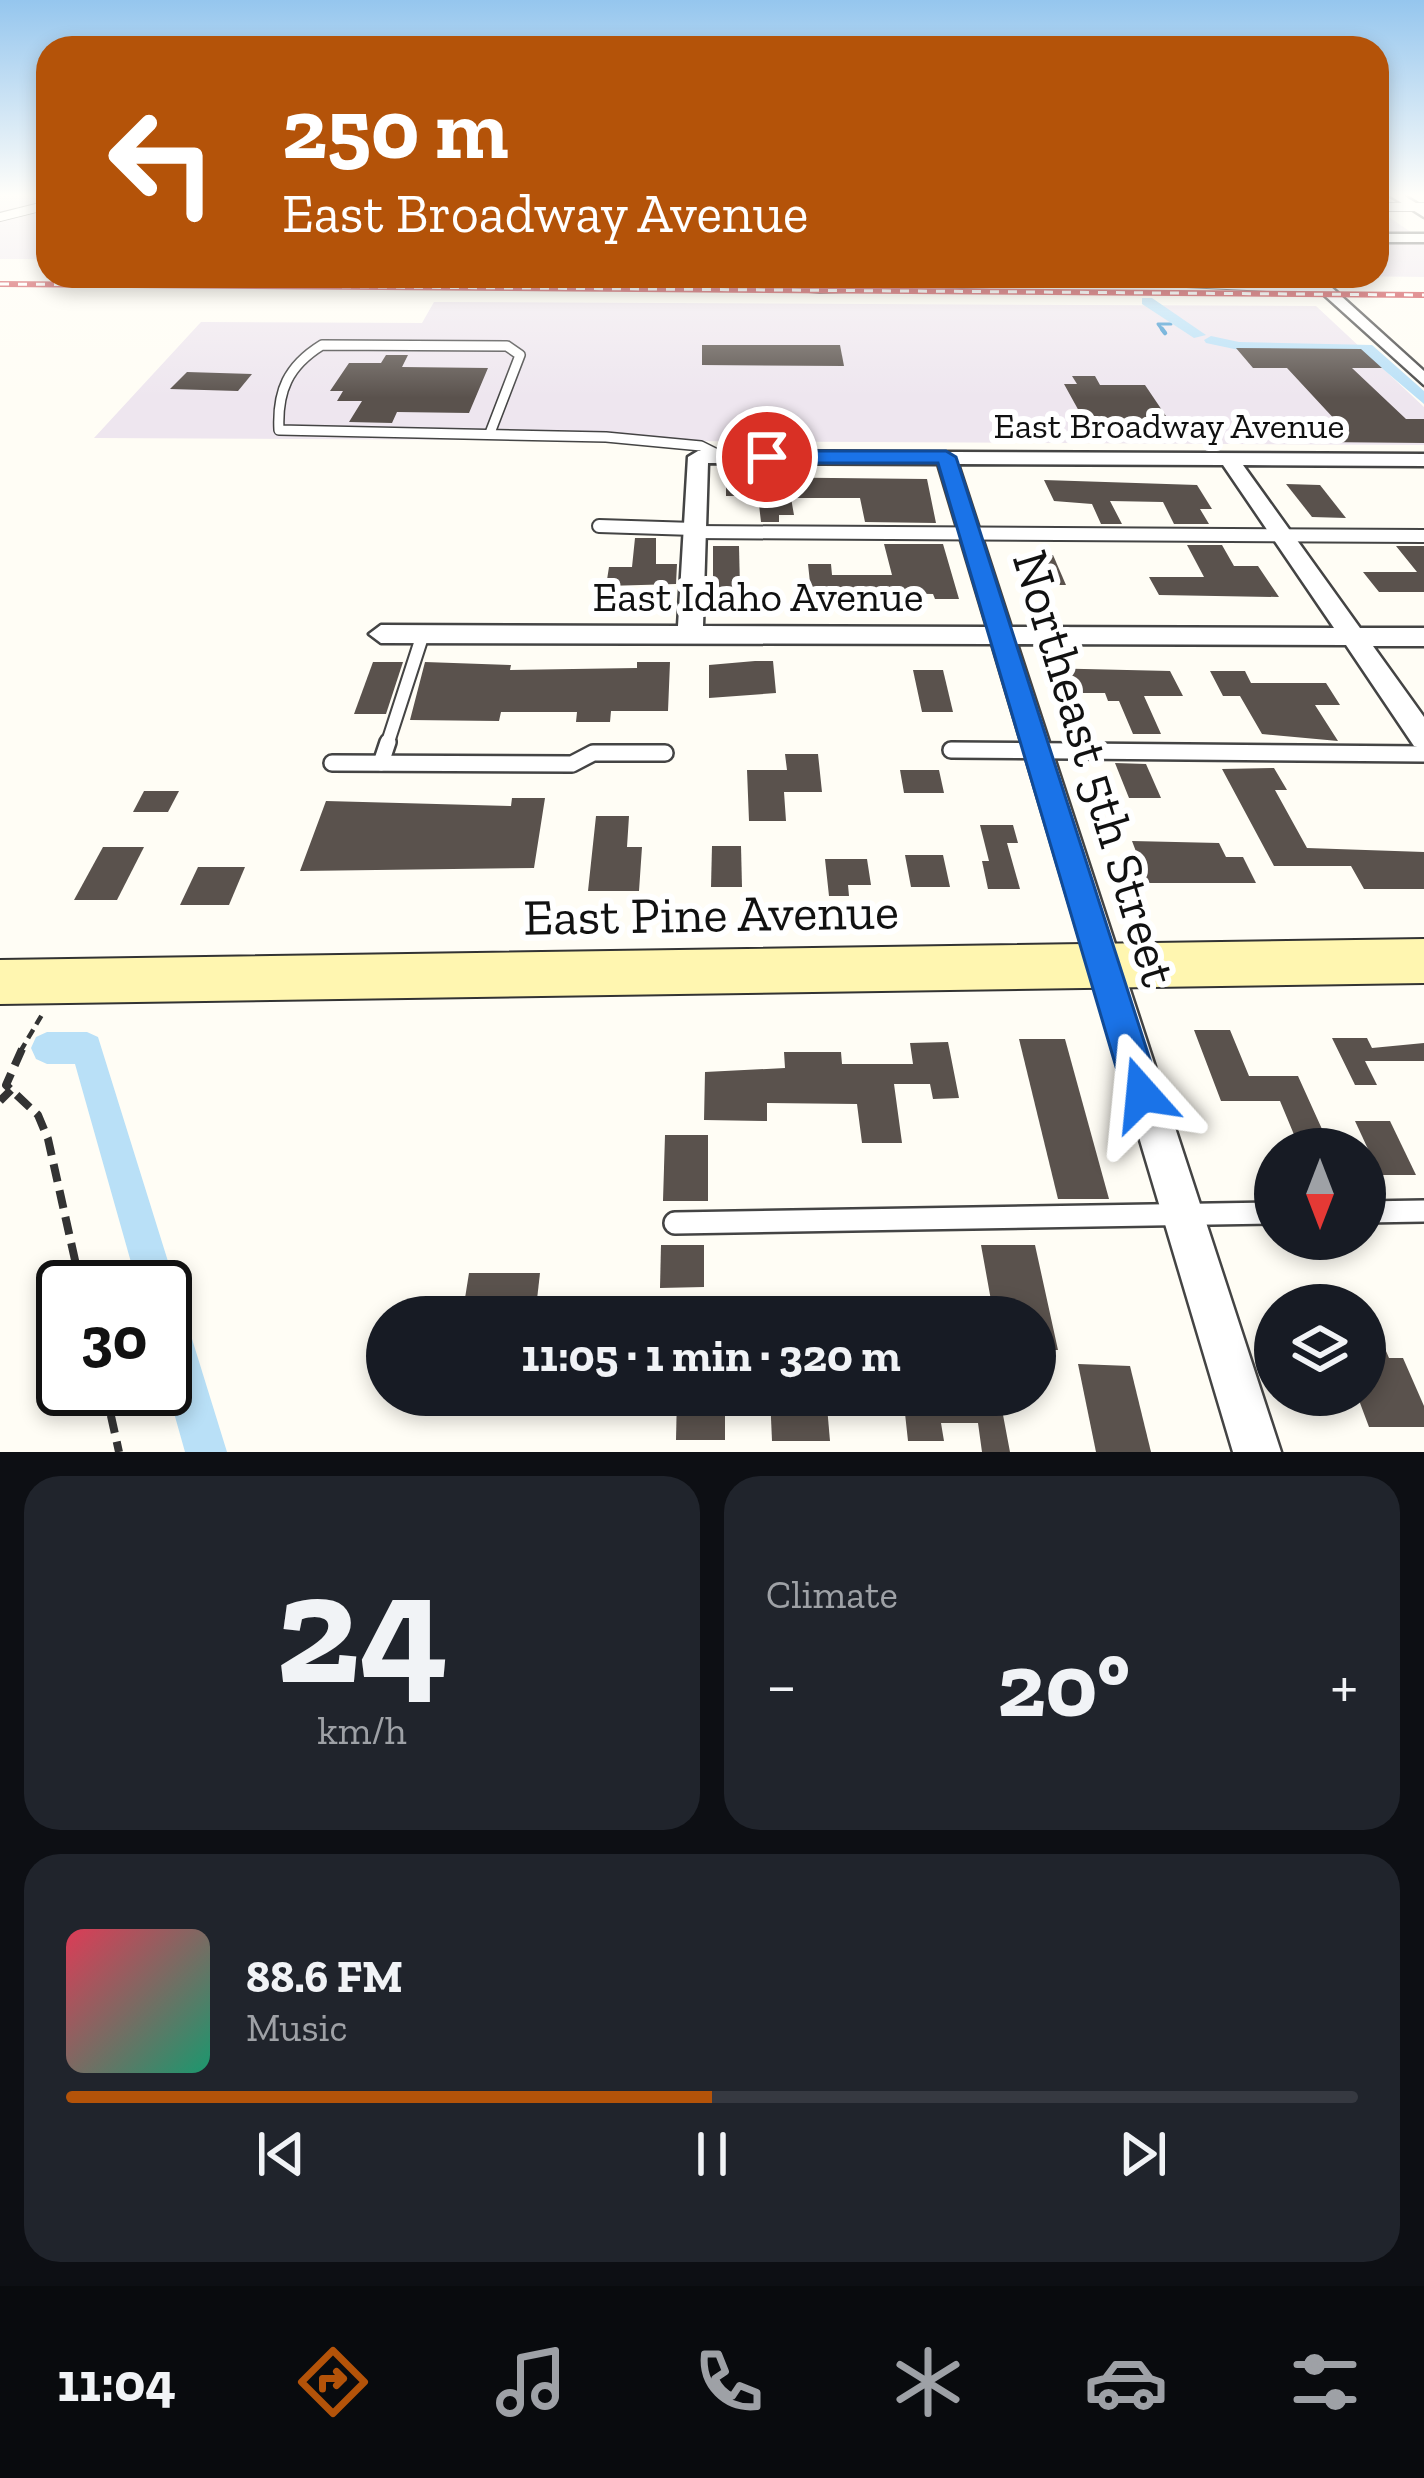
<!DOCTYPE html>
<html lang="en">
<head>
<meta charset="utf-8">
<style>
	:root { --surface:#171b24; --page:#20242c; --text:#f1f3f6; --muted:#9ea1a6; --line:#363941; --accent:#b45309 }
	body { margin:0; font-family:"Zilla Slab",serif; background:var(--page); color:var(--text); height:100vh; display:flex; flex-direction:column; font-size:45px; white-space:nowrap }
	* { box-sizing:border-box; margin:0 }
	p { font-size:39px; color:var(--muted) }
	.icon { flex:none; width:66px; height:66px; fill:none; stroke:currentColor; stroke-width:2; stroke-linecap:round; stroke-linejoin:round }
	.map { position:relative; height:1452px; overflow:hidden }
	.sheet { display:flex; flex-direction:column; gap:24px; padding:24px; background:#0d0f14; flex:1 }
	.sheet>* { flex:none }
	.guide { position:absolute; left:36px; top:36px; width:1353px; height:252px; border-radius:36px; box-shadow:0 6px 18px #0003; background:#b45309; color:#fff; overflow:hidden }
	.needle { width:78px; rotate:180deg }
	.tools { position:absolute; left:1254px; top:1128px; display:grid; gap:24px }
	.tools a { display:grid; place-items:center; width:132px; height:132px; border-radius:50%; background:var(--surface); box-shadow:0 6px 18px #0003; font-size:60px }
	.speed { position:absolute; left:36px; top:1260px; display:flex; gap:24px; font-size:60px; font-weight:700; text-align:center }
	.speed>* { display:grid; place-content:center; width:156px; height:156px; border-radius:50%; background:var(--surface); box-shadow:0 6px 18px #0003; line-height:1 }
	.speed .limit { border:6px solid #111; border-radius:18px; background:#fff; color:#111 }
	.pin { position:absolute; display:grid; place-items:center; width:102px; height:102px; color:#fff; margin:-51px; border:6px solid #fff; border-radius:50%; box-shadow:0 3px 12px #0007 }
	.me { position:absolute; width:132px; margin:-66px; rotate:342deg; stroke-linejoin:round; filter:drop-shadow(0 0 9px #0008) }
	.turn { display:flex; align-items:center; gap:42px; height:252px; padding:0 48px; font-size:54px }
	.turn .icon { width:156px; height:156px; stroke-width:2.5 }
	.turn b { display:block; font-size:84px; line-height:102px }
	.big { font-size:90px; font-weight:700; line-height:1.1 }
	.sheet .widget { flex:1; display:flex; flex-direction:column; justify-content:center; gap:18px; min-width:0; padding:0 42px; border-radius:36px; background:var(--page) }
	.sheet .dial { align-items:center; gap:0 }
	.dial b { font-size:156px; line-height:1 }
	.song { display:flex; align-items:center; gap:36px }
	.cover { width:144px; height:144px; border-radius:18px; background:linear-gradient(135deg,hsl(350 70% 55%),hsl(160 70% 35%)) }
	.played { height:12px; border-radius:6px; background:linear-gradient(90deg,var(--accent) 50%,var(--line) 50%) }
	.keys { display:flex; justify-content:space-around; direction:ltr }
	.heat { display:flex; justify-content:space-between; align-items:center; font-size:66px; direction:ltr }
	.sheet .tiles { flex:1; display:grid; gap:24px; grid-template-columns:1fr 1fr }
	.widget:last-child { grid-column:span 2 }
	.trip { position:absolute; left:366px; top:1296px; width:690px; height:120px; border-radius:60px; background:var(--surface); box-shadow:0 6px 18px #0003; font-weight:700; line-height:120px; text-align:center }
	.dock { display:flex; height:192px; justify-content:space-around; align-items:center; background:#090b0e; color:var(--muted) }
	.dock .icon { width:84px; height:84px }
	.dock .current { color:var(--accent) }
	.dock b { font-size:54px; color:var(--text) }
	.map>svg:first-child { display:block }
	.industrial { fill:#eee6ef }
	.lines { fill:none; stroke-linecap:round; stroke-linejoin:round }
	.stream-far1 { stroke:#3f96cf; stroke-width:3 }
	.stream { stroke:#3f96cf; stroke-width:4.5 }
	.canal { fill:#b9e0f7; fill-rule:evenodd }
	.building { fill:#5a524d }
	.lane-far4-casing { stroke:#444; stroke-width:10 }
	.lane-far3-casing { stroke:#444; stroke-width:12 }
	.lane-far2-casing { stroke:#444; stroke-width:16 }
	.lane-far1-casing { stroke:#444; stroke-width:20 }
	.lane-casing { stroke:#444; stroke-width:26 }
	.street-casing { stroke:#444; stroke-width:5 }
	.secondary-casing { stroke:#333; stroke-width:4 }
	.path-far1 { stroke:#333; stroke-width:4.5; stroke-dasharray:10 6; stroke-linecap:butt }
	.path { stroke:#333; stroke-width:8; stroke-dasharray:18 9; stroke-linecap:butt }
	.lane-far4 { stroke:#fff; stroke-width:8 }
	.lane-far3 { stroke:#fff; stroke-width:9 }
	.lane-far2 { stroke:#fff; stroke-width:12 }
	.lane-far1 { stroke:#fff; stroke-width:15 }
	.lane { stroke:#fff; stroke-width:21 }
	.street { fill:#fff; fill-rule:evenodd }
	.secondary { fill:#fff6b0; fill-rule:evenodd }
	.rail-casing { stroke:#c4262e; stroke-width:6 }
	.rail { stroke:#fff; stroke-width:3; stroke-dasharray:9; stroke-linecap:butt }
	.route { fill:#1a73e8; stroke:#114b97; stroke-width:3 }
	.labels { text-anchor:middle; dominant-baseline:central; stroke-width:12; stroke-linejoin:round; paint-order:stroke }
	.far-street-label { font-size:36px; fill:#111; stroke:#fff }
	.street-label { font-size:42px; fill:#111; stroke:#fff }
	.near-street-label { font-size:51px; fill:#111; stroke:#fff }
</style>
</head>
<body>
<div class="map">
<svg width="1424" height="1452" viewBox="0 0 1424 1452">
	<rect width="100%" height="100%" fill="#fffdf5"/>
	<g class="industrial">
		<rect x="0" y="195" width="48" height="64"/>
		<polygon points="1377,209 1424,241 1424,277 1346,276 1377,276"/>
		<polygon points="434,302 1316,306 1424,407 1424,445 94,438 201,322 422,323"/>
	</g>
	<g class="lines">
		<polyline class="stream-far1" points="1164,332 1158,324 1171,324"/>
		<polyline class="stream" points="1162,329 1165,333"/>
		<g class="canal">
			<polygon points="1142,298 1152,298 1206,335 1194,338 1142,304"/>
			<polygon points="1211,336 1239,342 1372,345 1424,391 1424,404 1363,352 1239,350 1206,343 1204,340"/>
			<polygon points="47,1032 87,1032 98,1037 176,1287 172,1297 179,1299 184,1313 227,1452 185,1452 165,1381 165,1287 138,1287 75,1064 47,1064 36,1059 31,1048 36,1037"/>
		</g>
	</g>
	<g class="building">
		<polygon points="702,345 840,345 844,366 702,365"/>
		<polygon points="1236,348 1361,349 1382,368 1352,368 1406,419 1424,419 1424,443 1319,442 1302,422 1338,423 1287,368 1253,368"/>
		<polygon points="386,355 408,355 402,367 488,368 469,413 397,412 392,423 349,422 362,401 337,401 343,391 330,391 349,363 381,363"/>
		<polygon points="187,372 252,374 238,391 170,389"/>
		<polygon points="1072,376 1095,376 1100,385 1145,385 1170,422 1085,422 1064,384 1077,384"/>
		<polygon points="726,477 927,479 936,523 865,522 860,498 791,498 794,515 779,515 779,522 761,522 758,496 726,496"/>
		<polygon points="1044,480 1197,485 1212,509 1200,509 1209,524 1174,524 1163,502 1110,501 1122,524 1101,524 1092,504 1054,501"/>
		<polygon points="1286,484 1320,485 1346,518 1312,517"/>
		<polygon points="635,538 656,538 656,564 677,564 676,584 606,586 609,567 632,567"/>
		<polygon points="884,544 943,544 959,599 935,599 933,594 811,592 808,564 831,564 832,575 892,575"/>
		<polygon points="1187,545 1222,545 1234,566 1258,566 1279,597 1159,595 1149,577 1204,577"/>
		<polygon points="713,546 739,546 740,589 713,589"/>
		<polygon points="1396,546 1424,546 1424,592 1379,592 1363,572 1417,572"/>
		<polygon points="1027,555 1053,555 1066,585 1039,585"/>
		<polygon points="755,661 773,661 776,693 709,698 709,665"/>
		<polygon points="373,662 403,662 386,714 354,714"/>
		<polygon points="425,662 511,665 510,670 637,668 637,662 670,662 668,711 611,711 610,722 576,722 577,712 501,712 499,721 410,720"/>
		<polygon points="1041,668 1170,671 1183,696 1144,696 1161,734 1133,734 1119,701 1108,701 1105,693 1050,693"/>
		<polygon points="913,670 943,670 953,712 922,712"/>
		<polygon points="1210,671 1245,671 1251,683 1326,683 1340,705 1315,705 1338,741 1262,734 1240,696 1223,696"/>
		<polygon points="785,754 818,754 822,792 784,792 786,821 749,821 747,770 787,770"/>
		<polygon points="1115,763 1146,764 1161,798 1129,798"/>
		<polygon points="1274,768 1287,790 1275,790 1307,848 1424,852 1424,889 1364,889 1351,866 1274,866 1222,769"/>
		<polygon points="900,770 939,770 944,793 904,793"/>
		<polygon points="144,791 179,791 168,812 133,812"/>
		<polygon points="512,798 545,798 534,868 300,871 326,801 511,806"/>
		<polygon points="596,816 629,816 627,847 642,847 639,891 588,891"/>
		<polygon points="980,825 1013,825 1018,843 1007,843 1020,889 988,889 982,861 989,861"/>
		<polygon points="1132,841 1219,843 1226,857 1243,857 1256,883 1148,883"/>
		<polygon points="712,846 741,846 742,887 711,887"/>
		<polygon points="103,847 144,847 117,900 74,900"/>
		<polygon points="905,855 943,855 950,887 911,887"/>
		<polygon points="825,859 867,859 871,885 848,885 849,896 829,896"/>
		<polygon points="198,867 245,867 229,905 180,905"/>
		<polygon points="1194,1030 1230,1030 1249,1076 1298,1076 1331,1149 1300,1149 1280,1101 1221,1101"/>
		<polygon points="1332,1038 1367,1038 1372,1048 1424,1043 1424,1061 1365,1061 1377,1085 1355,1085"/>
		<polygon points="1019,1039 1065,1039 1109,1199 1058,1199"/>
		<polygon points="948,1042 959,1098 933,1099 930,1084 894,1084 902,1143 862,1143 857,1104 767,1103 767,1121 704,1120 705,1072 785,1068 784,1052 841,1052 842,1064 913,1064 910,1043"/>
		<polygon points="1355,1121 1390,1121 1416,1175 1380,1175"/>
		<polygon points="665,1135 708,1135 708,1201 663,1201"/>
		<polygon points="661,1245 704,1245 704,1287 660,1288"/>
		<polygon points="981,1245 1035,1245 1058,1350 1035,1350 1035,1317 994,1317"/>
		<polygon points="469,1273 540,1273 535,1317 462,1317"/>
		<polygon points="1365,1302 1389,1358 1403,1358 1424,1406 1424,1427 1369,1427 1357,1395 1365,1395"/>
		<polygon points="1078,1364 1130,1366 1151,1452 1096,1452"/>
		<polygon points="677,1395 725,1395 725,1440 676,1440"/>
		<polygon points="770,1395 826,1395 830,1441 772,1441"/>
		<polygon points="903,1395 1000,1399 1010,1452 982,1452 978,1423 941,1423 944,1441 908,1441"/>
	</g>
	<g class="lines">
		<g class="lane-far4-casing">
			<g id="lane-far4">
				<polyline points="1377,207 1424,207"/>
				<polyline points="0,217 48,205"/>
				<polyline points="676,276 820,289 1106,279 1326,290"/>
				<polyline points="375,277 479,276"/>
			</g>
		</g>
		<g class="lane-far3-casing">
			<path id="lane-far3" d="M 490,433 L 520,355 L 507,346 L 322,345 C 288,366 277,391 279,430 L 606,437 L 701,446 L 723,457"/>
		</g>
		<g class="lane-far2-casing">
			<g id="lane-far2">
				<polyline points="599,526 694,529"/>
				<polyline points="694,532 1424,536"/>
				<polyline points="387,745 423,634"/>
			</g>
		</g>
		<g class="lane-far1-casing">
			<g id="lane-far1">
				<polyline points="951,750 1424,754"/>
				<polyline points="332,763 572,764 593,753 665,753"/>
				<polyline points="381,763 388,742"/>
			</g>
		</g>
		<g class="lane-casing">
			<g id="lane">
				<polyline points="1365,1212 1424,1211"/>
				<polyline points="675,1223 1275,1213"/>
			</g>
		</g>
		<g class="street-casing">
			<g id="street">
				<polygon points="1389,195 1403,195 1424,208 1424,217"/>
				<rect x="1377" y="234" width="47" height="8"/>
				<polygon points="1303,276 1319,276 1424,371 1424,385"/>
				<path d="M 698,451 L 1424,454 L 1424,466 L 1243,465 L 1360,628 L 1424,628 L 1424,646 L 1373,646 L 1424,717 L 1424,749 L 1414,746 L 1346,645 L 1017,644 L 1281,1452 L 1233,1452 L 992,644 L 381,643 L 369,634 L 381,625 L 678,626 L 688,457 ZM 708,463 L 938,464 L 987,627 L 703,626 ZM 958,464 L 1223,465 L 1334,628 L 1011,627 Z"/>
			</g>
		</g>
		<g class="secondary-casing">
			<polygon id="secondary" points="1424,939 1424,983 0,1004 0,960"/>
		</g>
		<polyline class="path-far1" points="20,1052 43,1013"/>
		<g class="path">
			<polyline points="22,1049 6,1085 38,1115 48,1139 81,1287"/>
			<polyline points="0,1101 11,1090"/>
			<polyline points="105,1389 119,1452"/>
		</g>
		<use href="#lane-far4" class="lane-far4"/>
		<use href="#lane-far3" class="lane-far3"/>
		<use href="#lane-far2" class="lane-far2"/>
		<use href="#lane-far1" class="lane-far1"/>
		<use href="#lane" class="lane"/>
		<use href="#street" class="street"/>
		<use href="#secondary" class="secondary"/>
		<g class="rail-casing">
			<polyline id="rail" points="0,284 1424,295"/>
		</g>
		<use href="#rail" class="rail"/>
	</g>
	<linearGradient id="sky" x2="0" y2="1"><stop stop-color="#95c6ee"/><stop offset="0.49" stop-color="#fffefa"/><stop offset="1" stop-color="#fffefa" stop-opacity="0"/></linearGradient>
	<rect width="1424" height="398" fill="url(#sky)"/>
	<polygon class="route" points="946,451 956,457 1161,1094 1156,1108 1142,1113 1129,1108 1124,1094 938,463 767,463 758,457 767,451"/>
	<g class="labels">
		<g class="far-street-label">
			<text x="1169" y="425">East Broadway Avenue</text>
		</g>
		<g class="street-label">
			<text x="758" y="596">East Idaho Avenue</text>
		</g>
		<g class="near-street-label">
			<text transform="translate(1095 768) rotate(73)">Northeast 5th Street</text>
			<text transform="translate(711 914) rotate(-1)">East Pine Avenue</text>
		</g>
	</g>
</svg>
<div class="tools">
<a><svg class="needle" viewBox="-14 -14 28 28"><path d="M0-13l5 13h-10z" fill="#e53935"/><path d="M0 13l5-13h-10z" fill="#9ea1a6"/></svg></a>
<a><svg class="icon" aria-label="layers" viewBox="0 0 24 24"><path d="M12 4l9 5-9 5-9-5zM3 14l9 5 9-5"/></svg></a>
</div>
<div class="speed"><div class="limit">30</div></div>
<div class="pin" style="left:767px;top:457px;background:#d93025"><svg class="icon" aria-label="arrive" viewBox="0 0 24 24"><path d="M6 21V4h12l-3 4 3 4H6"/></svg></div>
<svg class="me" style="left:1142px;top:1094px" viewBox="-20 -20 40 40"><path d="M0-17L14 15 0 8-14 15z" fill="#1a73e8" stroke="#fff" stroke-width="4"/></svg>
<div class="trip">11:05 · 1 min · 320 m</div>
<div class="guide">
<div class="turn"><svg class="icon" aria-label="left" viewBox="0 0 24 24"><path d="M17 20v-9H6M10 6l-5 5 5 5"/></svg><div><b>250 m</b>East Broadway Avenue</div></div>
</div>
</div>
<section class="sheet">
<div class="tiles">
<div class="widget dial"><b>24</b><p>km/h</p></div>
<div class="widget"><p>Climate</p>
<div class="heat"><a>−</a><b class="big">20°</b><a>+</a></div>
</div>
<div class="widget">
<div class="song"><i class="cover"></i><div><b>88.6 FM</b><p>Music</p></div></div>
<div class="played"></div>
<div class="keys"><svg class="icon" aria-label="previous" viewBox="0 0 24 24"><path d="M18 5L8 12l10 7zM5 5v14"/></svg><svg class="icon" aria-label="pause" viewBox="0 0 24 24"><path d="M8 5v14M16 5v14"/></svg><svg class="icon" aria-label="next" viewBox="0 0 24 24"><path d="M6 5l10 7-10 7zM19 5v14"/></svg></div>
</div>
</div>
</section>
<nav class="dock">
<b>11:04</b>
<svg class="icon current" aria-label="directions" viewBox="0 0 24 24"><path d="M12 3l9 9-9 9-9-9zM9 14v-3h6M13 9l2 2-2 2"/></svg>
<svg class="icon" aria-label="music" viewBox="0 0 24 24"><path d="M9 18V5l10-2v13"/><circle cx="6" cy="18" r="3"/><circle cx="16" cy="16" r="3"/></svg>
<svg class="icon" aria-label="phone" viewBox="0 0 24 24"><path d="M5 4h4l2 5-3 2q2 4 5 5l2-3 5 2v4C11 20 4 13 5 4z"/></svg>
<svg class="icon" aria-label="climate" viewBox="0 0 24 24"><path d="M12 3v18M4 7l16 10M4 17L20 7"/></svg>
<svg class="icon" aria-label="car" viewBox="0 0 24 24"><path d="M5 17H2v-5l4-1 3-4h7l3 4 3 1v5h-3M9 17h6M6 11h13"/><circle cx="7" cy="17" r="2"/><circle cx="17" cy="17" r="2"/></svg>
<svg class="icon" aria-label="filters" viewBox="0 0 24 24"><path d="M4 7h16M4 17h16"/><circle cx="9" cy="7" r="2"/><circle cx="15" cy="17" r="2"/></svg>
</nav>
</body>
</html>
